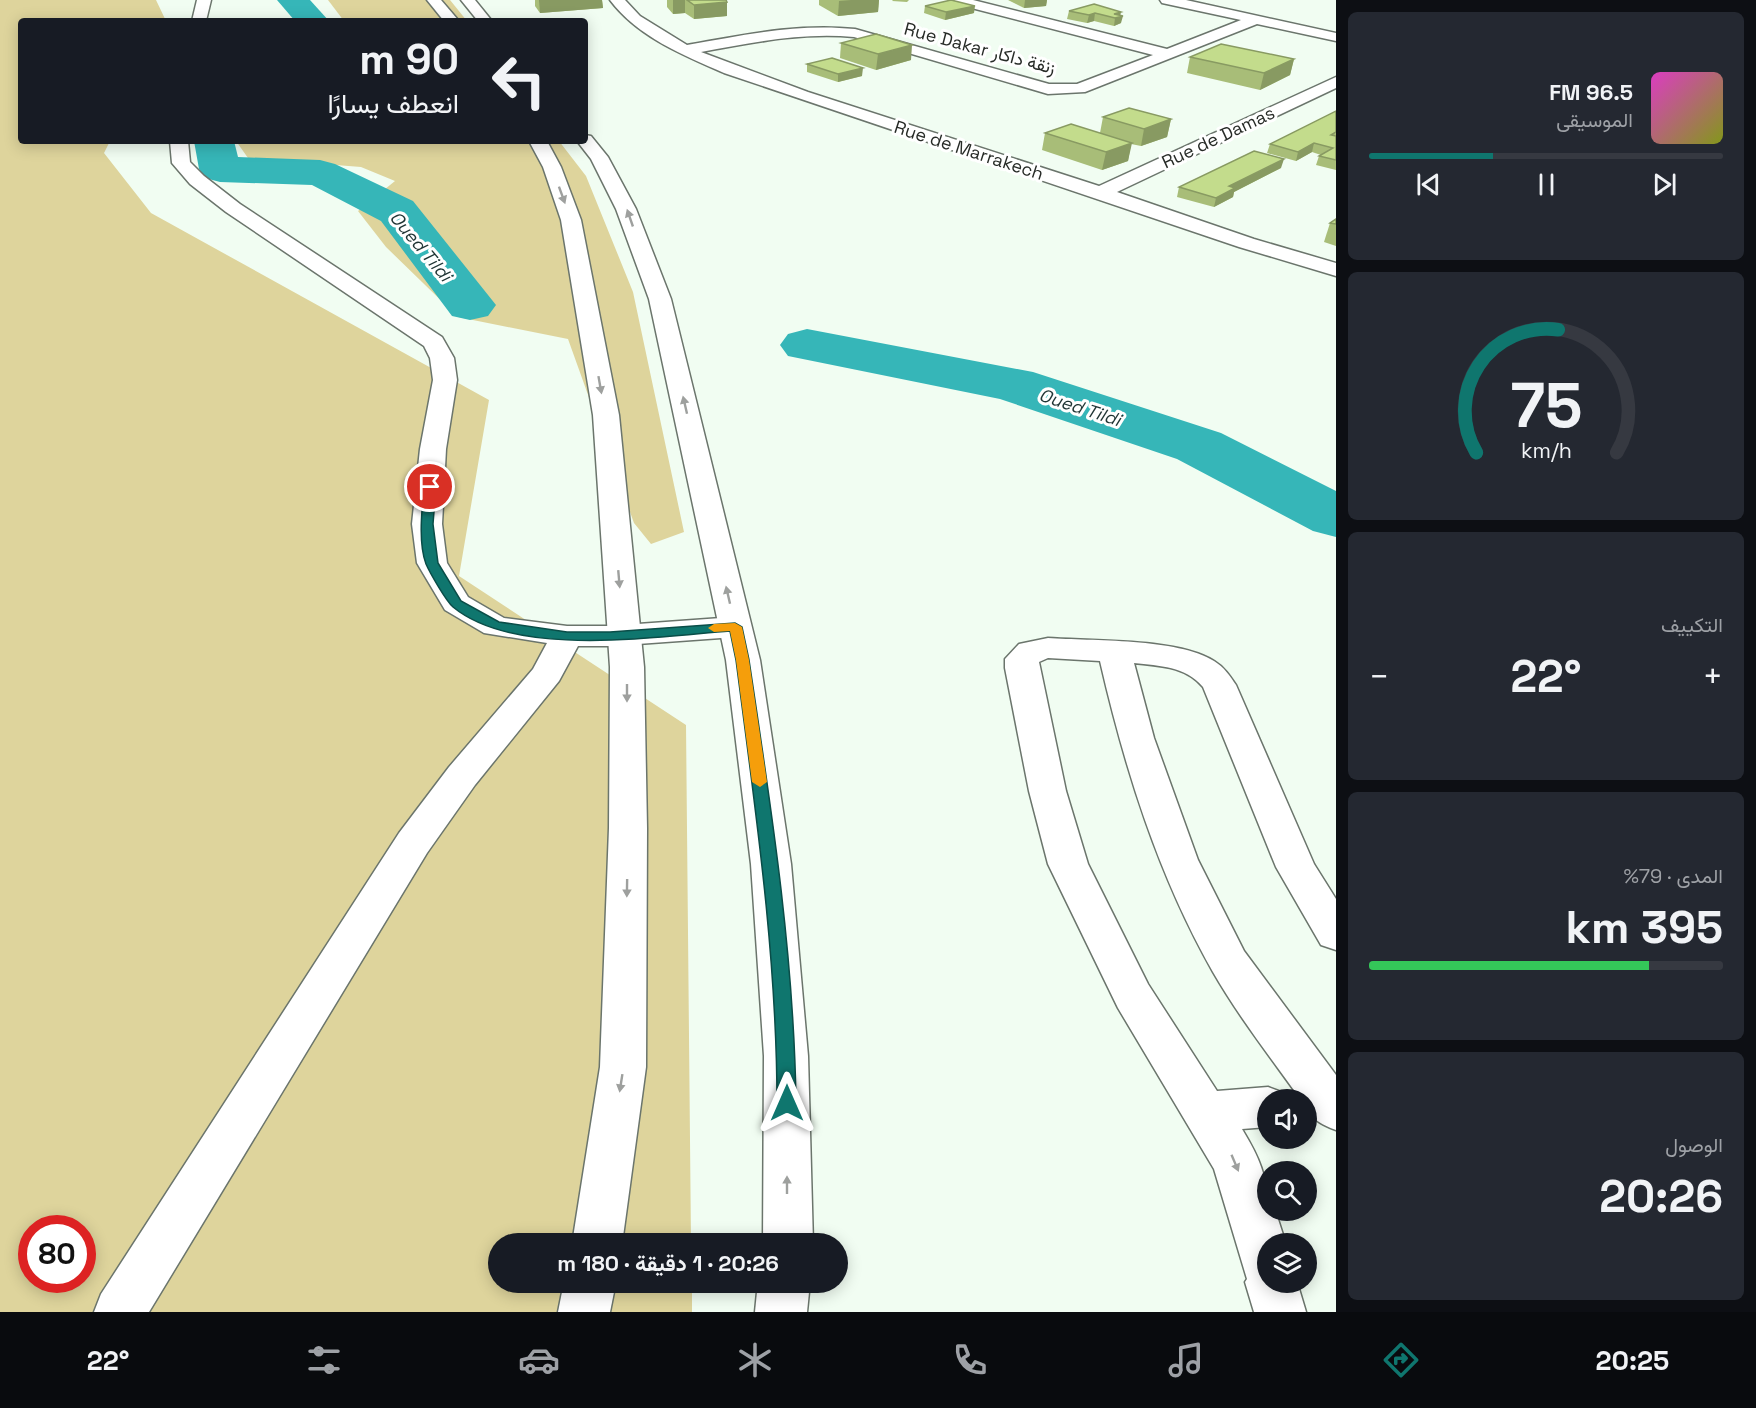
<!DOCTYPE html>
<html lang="ar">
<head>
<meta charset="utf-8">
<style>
	:root { --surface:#171b24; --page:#242831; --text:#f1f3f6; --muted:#9ea1a6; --line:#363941; --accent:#0f766e }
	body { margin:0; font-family:"Space Grotesk",Vazirmatn,sans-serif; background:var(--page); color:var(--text); direction:rtl; height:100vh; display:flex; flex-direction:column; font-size:22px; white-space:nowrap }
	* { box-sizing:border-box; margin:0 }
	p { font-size:20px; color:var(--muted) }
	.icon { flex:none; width:33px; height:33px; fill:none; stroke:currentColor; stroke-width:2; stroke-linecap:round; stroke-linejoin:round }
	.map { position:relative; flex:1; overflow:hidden; direction:ltr }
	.drawer { display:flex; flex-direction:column; gap:12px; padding:12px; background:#0d0f14; width:420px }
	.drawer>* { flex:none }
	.guide { position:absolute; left:18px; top:18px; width:570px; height:126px; border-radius:6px; box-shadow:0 3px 15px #0003; direction:rtl; background:#171b24; color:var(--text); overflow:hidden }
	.buttons { position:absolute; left:1257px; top:1089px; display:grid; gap:12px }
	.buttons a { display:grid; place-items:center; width:60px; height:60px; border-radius:50%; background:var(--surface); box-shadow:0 3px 15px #0003; font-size:30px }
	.speed { position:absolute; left:18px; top:1215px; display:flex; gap:12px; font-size:30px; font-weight:700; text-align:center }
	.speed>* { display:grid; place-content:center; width:78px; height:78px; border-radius:50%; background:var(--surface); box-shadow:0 3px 15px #0003; line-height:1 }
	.speed .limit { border:9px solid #d22; background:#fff; color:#111 }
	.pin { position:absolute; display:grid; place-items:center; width:51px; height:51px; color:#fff; margin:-26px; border:3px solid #fff; border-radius:50%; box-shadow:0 2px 6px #0007 }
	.me { position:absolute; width:66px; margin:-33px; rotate:0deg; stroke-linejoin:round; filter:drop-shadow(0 0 4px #0008) }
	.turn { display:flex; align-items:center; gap:21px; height:126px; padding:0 30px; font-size:27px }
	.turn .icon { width:78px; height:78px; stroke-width:2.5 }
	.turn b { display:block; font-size:42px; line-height:51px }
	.big { font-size:45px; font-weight:700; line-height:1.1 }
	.drawer .widget { flex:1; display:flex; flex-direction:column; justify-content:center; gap:9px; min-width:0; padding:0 21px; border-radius:9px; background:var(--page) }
	.drawer .dial { align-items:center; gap:0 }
	.dial svg { height:156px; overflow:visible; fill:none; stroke:var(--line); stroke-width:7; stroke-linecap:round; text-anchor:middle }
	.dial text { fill:var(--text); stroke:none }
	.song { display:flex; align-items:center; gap:18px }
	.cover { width:72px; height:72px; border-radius:9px; background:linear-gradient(135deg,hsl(310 70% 55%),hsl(70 70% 35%)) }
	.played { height:6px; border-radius:3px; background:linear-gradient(90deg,var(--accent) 35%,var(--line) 35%) }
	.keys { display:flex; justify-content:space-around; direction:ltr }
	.heat { display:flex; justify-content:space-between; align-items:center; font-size:33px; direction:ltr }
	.charge { height:9px; border-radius:4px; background:linear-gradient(90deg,#34c759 79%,var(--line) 0) }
	.trip { position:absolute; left:488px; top:1233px; width:360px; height:60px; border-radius:30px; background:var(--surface); box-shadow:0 3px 15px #0003; font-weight:700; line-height:60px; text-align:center; direction:rtl }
	.dock { display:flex; height:96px; justify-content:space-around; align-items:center; background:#090b0e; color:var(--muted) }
	.dock .icon { width:42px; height:42px }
	.dock .on { color:var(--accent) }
	.dock b { font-size:27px; color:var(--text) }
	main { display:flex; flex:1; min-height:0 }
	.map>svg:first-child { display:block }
	.green { fill:#ded49c; fill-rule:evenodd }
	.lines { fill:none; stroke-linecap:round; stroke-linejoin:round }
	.river { fill:#36b6b8; fill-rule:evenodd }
	.minor-casing { stroke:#6b756c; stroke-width:3 }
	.highway-casing { stroke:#6b756c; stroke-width:3 }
	.minor { fill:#fff; fill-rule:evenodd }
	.highway { fill:#fff; fill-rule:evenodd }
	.wall { fill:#a8bd78 }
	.shaded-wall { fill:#889a62 }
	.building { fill:#c3dc8c; stroke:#889a62; stroke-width:1.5 }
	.oneway { fill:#9ea09e }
	.route { fill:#0f766e; stroke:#0a4d48; stroke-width:1.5 }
	.slow { fill:#f59e0b }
	.labels { text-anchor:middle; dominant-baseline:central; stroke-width:6; stroke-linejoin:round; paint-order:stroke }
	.far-street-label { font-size:18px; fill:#272b27; stroke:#fff }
	.far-water-label { font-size:18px; font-style:italic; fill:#1f3434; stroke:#fff }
</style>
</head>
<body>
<main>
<section class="drawer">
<div class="widget">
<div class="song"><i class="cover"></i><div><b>96.5 FM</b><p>الموسيقى</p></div></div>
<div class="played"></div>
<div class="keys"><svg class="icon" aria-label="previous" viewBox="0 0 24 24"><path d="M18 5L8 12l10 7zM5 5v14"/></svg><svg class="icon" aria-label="pause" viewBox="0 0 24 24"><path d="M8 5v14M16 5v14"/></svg><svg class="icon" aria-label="next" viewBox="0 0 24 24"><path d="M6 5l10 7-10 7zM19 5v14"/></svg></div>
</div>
<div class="widget dial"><svg viewBox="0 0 100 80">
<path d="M14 69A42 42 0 1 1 86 69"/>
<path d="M14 69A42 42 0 0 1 56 6" stroke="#0f766e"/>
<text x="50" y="56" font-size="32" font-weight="700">75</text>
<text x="50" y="72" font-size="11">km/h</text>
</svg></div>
<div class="widget"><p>التكييف</p>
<div class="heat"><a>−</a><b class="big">22°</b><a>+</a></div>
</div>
<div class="widget"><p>المدى · 79%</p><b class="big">395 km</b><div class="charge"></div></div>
<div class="widget"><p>الوصول</p><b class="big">20:26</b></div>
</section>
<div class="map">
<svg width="1336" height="1312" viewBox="0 0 1336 1312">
	<rect width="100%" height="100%" fill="#f1fdf2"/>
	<g class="green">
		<path d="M 0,0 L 156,0 L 166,21 L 21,21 L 21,141 L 110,141 L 104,153 L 151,213 L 489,400 L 459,576 L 686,725 L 691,1243 L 498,1244 L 498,1282 L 692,1283 L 692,1312 L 0,1312 ZM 32,1228 L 82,1228 L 82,1280 L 32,1280 Z"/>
		<polygon points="328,0 450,0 467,21 344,21"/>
		<polygon points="236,141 559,141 586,176 633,292 684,532 651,544 634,523 568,339 458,317 386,247 358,211 395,181 361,167 248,158"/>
	</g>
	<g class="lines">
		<g class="river">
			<polygon points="277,0 310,0 329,21 295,21"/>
			<polygon points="194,141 234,141 238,157 320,160 335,164 413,201 496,305 488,316 470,320 452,316 381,221 312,185 220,182 205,178 199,169"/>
			<polygon points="807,329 1033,372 1221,433 1336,491 1336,537 1313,531 1177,459 1000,399 788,356 780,345 788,334"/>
		</g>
		<g class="minor-casing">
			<g id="minor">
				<polygon points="197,0 211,0 206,21 192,21"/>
				<path d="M 610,0 L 625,0 L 640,16 L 687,45 C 744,35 798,23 855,29 L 1049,84 L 1077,84 L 1153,55 L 952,3 L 950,0 L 973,0 L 1167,49 L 1241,20 L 1162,3 L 1160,0 L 1186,0 L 1336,33 L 1336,41 L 1257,24 L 1085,92 L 1048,94 L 854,37 C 801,32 752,43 701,52 L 808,92 L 1099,186 L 1336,77 L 1336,88 L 1117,192 L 1254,239 L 1336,263 L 1336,276 L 1239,247 L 724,73 C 683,55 638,37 610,0 Z"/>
				<polygon points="170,141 188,141 190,162 204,176 240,204 442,337 454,358 457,380 446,449 442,524 447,563 468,597 504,618 567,626 610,626 735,617 746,620 751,627 746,634 735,637 610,646 578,646 559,681 475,785 427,853 149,1312 94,1312 101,1294 399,833 449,767 533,669 547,643 484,633 445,610 417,563 412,524 420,449 433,380 430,358 424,346 226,212 190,184 172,163"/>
				<path d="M 1048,638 C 1091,641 1178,638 1214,661 C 1224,667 1230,676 1236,685 L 1314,864 L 1336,899 L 1336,950 L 1321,945 L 1276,867 L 1203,687 C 1185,666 1160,666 1134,663 L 1154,738 L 1198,860 L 1244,951 L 1336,1075 L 1336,1130 C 1322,1125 1306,1117 1306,1100 L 1301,1100 C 1271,1058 1239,1017 1213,972 C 1158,875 1125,769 1100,661 L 1048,658 L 1039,662 L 1066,791 L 1088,864 L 1148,984 L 1217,1091 L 1268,1087 L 1284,1093 L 1288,1100 L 1268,1100 L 1268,1127 L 1242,1129 C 1259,1157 1268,1177 1268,1210 L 1275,1210 L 1286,1244 L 1268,1244 L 1268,1282 L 1297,1282 L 1306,1312 L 1254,1312 L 1245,1282 L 1247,1279 L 1214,1169 L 1118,1008 L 1048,864 L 1029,791 L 1005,668 L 1005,659 L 1019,644 Z"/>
			</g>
		</g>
		<g class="highway-casing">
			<g id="highway">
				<polygon points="427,0 441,0 459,21 444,21"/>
				<polygon points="461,0 475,0 492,21 478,21"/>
				<polygon points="585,135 591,136 608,157 636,209 671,299 760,660 791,864 808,1056 813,1244 763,1244 764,1056 751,864 726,660 649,299 616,209 591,159 577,141 585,141"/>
				<polygon points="529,141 547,141 561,167 581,220 619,415 644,667 647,828 646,1067 622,1244 572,1244 600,1067 609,828 610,667 593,415 561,220 543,167"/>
				<polygon points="564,1282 616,1282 610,1312 558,1312"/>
				<polygon points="758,1282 810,1282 807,1312 755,1312"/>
			</g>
		</g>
		<use href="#minor" class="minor"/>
		<use href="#highway" class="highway"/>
	</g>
	<g class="wall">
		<polygon points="535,0 602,0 603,8 540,13 535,6"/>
		<polygon points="667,0 726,0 727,2 727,16 694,19 685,13 673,14 667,7"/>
		<polygon points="819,0 879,0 878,12 838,16 819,5"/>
		<polygon points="893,0 909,0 907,2 892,1"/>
		<polygon points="1008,0 1047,0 1046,6 1024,8"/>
		<polygon points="925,6 974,13 945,20 924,13"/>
		<polygon points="1069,11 1120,15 1121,23 1114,26 1094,21 1087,23 1067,19"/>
		<polygon points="841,43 911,60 876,70 840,58"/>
		<polygon points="1190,57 1294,59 1290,75 1260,90 1187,73"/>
		<polygon points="807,64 862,76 838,82 807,72"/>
		<polygon points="1336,111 1336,170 1316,165 1319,156 1321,155 1312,152 1296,161 1267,153 1270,144"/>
		<polygon points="1103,117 1171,119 1167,137 1141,146 1131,144 1128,161 1102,170 1042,150 1045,133 1100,133"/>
		<polygon points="1281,168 1234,192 1233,197 1214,207 1177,197 1179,187"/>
		<polygon points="1336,219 1336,246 1324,242 1330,223"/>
	</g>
	<g class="shaded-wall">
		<polygon points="539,0 602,0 603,8 540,13"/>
		<polygon points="673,0 685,0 685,13 673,14"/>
		<polygon points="851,0 879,0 878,12 838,16 839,1"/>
		<polygon points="1025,0 1047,0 1046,6 1024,8"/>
		<polygon points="727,2 727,16 694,19 694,5"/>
		<polygon points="975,6 974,13 945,20 946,12"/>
		<polygon points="1121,12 1120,17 1123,16 1121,23 1114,26 1115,18 1114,14"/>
		<polygon points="1095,13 1094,21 1087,23 1089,15"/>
		<polygon points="912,45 911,60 876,70 878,54"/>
		<polygon points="1294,59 1290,75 1260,90 1264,73"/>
		<polygon points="863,68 862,76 838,82 838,74"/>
		<polygon points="1171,119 1167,137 1141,146 1144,129"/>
		<polygon points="1132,143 1128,161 1102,170 1106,152"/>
		<polygon points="1314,143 1312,152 1296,161 1298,152"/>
		<polygon points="1284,159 1281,168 1234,192 1233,197 1214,207 1216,198 1229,186"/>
	</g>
	<g class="building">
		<polygon points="687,0 726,0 727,2 694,5"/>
		<polygon points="951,0 975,6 946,12 925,6"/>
		<polygon points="1094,4 1121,12 1114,14 1123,16 1115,18 1095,13 1089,15 1069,11"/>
		<polygon points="876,34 912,45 878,54 841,43"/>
		<polygon points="1221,44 1294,59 1264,73 1190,57"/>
		<polygon points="832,58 863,68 838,74 807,64"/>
		<polygon points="1129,108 1171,119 1144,129 1103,117"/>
		<polygon points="1336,111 1336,132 1331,135 1336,136 1336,160 1319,156 1333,148 1314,143 1298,152 1270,144"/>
		<polygon points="1071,124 1132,143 1106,152 1045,133"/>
		<polygon points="1254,151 1284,159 1229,186 1235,188 1216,198 1179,187"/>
		<polygon points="1336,219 1336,224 1330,223"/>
	</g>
	<defs><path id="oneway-solid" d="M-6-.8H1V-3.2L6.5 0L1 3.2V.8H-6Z" transform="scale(1.5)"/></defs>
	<g class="oneway">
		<use href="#oneway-solid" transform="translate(562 195) rotate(70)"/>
		<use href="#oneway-solid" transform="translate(630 218) rotate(-109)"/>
		<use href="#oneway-solid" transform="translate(600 385) rotate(80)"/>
		<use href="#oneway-solid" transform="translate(685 405) rotate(-103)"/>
		<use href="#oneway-solid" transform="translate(619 579) rotate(85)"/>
		<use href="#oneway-solid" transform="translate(728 595) rotate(-103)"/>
		<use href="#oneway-solid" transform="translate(627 693) rotate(90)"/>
		<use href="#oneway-solid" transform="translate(627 888) rotate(91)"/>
		<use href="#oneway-solid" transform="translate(621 1083) rotate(99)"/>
		<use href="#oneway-solid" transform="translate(1235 1163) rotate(67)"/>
		<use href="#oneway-solid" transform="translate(787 1185) rotate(-90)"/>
	</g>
	<path class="route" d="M 430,483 L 436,487 L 433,524 L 438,563 L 461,601 L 499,622 L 567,632 L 610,632 L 735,623 L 742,627 L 749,660 C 771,807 794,954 796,1103 L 793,1109 L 787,1111 L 780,1109 L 777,1103 C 777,955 755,807 736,660 L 730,631 C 653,637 515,658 453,607 C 446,601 430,573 426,564 C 418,543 422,509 424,487 Z"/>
	<polygon class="slow" points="735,623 742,627 749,660 767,782 760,787 752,782 736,660 730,631 714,632 708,628 714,624"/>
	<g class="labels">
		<g class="far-street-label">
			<text transform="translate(980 48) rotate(15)">Rue Dakar زنقة داكار</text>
			<text transform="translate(1218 137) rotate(-25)">Rue de Damas</text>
			<text transform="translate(969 150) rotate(18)">Rue de Marrakech</text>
		</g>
		<g class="far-water-label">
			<text transform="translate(421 246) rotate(50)">Oued Tildi</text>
			<text transform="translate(1080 407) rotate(18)">Oued Tildi</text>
		</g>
	</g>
</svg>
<div class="buttons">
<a><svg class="icon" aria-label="sound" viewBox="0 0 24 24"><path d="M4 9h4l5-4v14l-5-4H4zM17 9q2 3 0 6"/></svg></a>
<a><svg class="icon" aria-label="search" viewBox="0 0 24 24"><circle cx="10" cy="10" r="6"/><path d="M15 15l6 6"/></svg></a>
<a><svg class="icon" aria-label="layers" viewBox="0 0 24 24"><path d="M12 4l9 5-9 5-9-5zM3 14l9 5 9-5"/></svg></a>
</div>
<div class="speed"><div class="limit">80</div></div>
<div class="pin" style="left:430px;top:487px;background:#d93025"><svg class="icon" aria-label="arrive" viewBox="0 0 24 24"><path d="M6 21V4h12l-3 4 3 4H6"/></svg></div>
<svg class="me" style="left:787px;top:1103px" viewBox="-20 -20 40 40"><path d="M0-17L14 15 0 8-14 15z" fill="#0f766e" stroke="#fff" stroke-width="4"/></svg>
<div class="trip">20:26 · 1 دقيقة · 180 m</div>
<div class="guide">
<div class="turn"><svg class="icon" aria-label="left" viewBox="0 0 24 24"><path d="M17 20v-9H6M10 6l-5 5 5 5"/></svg><div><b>90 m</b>انعطف يسارًا</div></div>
</div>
</div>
</main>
<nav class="dock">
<b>20:25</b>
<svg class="icon on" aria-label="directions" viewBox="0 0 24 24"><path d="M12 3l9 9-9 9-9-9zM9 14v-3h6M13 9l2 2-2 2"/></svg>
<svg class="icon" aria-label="music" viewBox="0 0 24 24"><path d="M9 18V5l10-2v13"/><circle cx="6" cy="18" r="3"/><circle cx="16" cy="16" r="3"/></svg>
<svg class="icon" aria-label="phone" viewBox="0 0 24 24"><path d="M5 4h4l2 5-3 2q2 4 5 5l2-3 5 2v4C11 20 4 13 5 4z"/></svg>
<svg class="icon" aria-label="climate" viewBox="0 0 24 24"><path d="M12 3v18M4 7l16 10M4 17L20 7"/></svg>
<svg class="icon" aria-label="car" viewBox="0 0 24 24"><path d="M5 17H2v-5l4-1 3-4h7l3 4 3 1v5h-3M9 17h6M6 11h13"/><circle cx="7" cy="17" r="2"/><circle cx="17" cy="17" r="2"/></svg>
<svg class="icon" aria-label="filters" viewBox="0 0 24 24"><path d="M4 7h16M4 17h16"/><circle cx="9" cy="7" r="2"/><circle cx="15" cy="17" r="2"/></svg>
<b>22°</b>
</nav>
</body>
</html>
